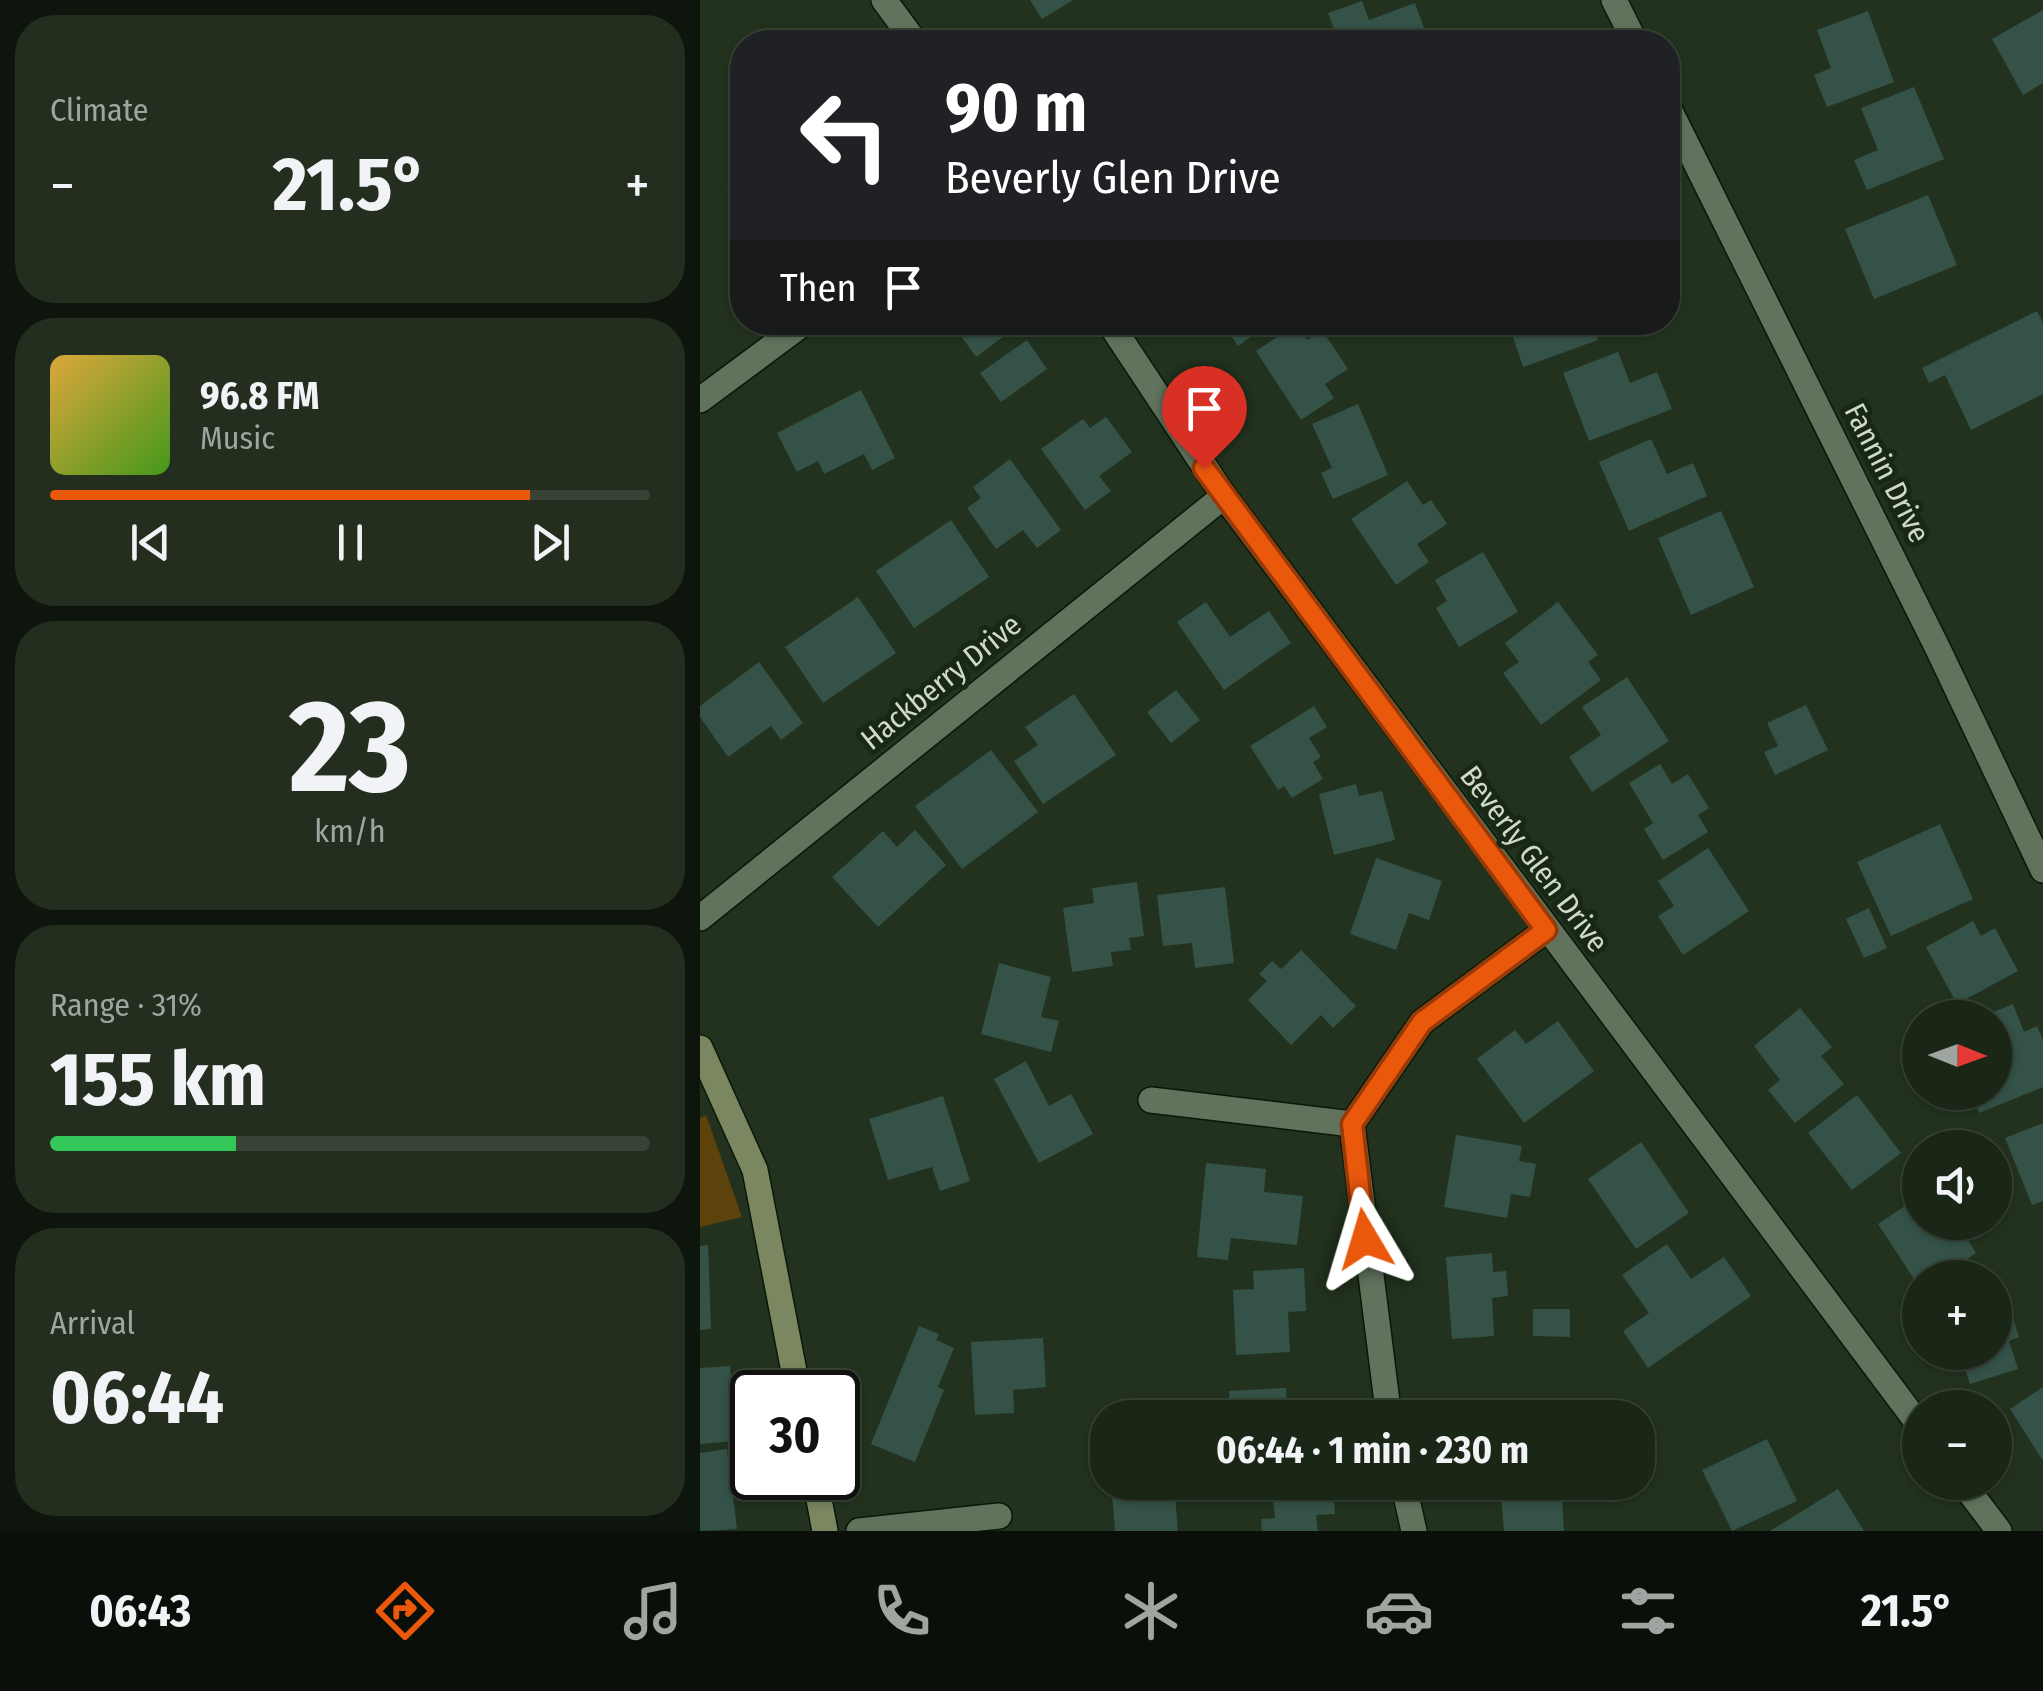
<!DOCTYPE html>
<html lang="en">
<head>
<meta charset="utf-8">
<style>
	:root { --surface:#1a2616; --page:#232e1f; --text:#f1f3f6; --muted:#9fa5a1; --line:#384335; --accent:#ea580c }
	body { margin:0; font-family:"Fira Sans Condensed",sans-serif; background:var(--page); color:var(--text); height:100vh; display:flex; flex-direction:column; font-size:38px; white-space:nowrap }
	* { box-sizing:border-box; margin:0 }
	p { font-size:32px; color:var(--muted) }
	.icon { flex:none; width:55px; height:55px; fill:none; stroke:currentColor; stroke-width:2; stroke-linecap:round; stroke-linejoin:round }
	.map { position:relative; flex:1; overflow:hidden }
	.details { display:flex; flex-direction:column; gap:15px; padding:15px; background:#0e150c; width:700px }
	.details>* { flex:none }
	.top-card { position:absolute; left:30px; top:30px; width:950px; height:305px; border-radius:40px; box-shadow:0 2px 8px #0004,0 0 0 2px var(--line); background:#202124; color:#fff; overflow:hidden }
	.needle { width:65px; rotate:91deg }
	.controls { position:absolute; left:1202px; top:1000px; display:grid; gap:20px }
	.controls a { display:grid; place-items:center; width:110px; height:110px; border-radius:50%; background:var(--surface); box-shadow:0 2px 8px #0004,0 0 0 2px var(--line); font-size:50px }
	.speed { position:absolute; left:30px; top:1370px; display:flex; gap:20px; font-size:50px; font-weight:700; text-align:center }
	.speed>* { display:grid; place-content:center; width:130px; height:130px; border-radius:50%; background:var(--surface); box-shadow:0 2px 8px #0004,0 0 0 2px var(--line); line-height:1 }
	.speed .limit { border:5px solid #111; border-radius:15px; background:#fff; color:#111 }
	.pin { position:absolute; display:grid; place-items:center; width:85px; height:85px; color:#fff; margin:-102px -42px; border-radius:50% 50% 50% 0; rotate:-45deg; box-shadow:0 0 10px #0007 }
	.pin .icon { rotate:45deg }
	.me { position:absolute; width:110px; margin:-55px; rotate:353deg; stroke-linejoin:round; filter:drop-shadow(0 0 8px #0008) }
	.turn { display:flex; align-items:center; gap:35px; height:210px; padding:0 50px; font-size:45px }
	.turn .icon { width:130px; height:130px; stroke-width:2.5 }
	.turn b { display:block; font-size:70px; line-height:85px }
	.then { display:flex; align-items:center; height:95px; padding:0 50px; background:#0003; gap:20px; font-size:38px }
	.big { font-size:75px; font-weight:700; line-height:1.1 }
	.details .widget { flex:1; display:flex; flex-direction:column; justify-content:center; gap:15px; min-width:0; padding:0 35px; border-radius:40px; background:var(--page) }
	.details .dial { align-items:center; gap:0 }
	.dial b { font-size:130px; line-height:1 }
	.song { display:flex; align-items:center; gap:30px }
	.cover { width:120px; height:120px; border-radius:15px; background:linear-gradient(135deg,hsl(40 70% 55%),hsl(100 70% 35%)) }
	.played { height:10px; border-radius:5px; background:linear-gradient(90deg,var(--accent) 80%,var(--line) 80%) }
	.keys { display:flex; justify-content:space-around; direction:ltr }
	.heat { display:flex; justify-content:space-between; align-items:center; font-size:55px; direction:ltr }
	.charge { height:15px; border-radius:8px; background:linear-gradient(90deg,#34c759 31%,var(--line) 0) }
	.trip { position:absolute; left:390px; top:1400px; width:565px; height:100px; border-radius:40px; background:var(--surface); box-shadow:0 2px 8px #0004,0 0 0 2px var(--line); font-weight:700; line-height:100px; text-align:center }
	.menu { display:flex; height:160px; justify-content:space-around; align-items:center; background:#0a0f09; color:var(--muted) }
	.menu .icon { width:70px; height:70px }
	.menu .active { color:var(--accent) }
	.menu b { font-size:45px; color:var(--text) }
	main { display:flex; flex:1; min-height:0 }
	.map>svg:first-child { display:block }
	.green { fill:#5d420b }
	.building { fill:#345248 }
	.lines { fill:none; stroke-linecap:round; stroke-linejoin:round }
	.street-casing { stroke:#0a1907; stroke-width:28 }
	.secondary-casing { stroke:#0a1907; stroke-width:28 }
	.street { stroke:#61735d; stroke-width:25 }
	.secondary { stroke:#7a8760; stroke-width:25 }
	.route-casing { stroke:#983908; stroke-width:25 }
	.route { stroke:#ea580c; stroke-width:18 }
	.labels { text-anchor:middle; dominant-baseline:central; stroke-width:10; stroke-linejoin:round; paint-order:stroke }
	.street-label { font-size:30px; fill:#cfdacd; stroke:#182815 }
</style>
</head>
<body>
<main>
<section class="details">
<div class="widget"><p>Climate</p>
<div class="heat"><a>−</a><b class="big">21.5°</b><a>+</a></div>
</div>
<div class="widget">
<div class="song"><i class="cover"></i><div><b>96.8 FM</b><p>Music</p></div></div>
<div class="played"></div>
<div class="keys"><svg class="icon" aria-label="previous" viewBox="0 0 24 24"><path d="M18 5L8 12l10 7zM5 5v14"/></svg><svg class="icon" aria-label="pause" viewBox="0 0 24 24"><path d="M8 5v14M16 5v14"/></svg><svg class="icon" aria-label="next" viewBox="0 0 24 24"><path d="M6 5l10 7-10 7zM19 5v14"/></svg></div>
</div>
<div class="widget dial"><b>23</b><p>km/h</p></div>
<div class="widget"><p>Range · 31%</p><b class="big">155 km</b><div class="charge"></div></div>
<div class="widget"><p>Arrival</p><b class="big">06:44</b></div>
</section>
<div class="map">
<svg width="1343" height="1531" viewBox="0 0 1343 1531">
	<rect width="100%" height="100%" fill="#22321e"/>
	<polygon class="green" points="6,1115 42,1217 0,1227 0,1118"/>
	<g class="building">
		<polygon points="330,0 373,0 342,19"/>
		<polygon points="662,1 669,20 715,3 729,42 639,42 628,13"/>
		<polygon points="1343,10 1343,83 1323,95 1292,39"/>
		<polygon points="1168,11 1194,82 1127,107 1114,75 1131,68 1117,30"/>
		<polygon points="1214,87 1244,159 1167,190 1154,160 1178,150 1161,108"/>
		<polygon points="42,181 42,216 27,191"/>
		<polygon points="1228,195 1257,265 1174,299 1145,229"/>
		<polygon points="1337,311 1343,323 1343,394 1271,430 1245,375 1229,383 1222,368"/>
		<polygon points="251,322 323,322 276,357"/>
		<polygon points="522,322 572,322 538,346"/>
		<polygon points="808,322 892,322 898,340 823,367"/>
		<polygon points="597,324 607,340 622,330 648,369 625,384 634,398 601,420 556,351"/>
		<polygon points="327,340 347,369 301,402 280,373"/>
		<polygon points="918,352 930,383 957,372 972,409 889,441 863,373"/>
		<polygon points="161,390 195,458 172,470 164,454 124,474 118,461 97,472 77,433"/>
		<polygon points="658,404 688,475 633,499 621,473 632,468 612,424"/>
		<polygon points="406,417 432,452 399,476 411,491 385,510 341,449 383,419 390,428"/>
		<polygon points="951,439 967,474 993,463 1007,496 929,531 899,462"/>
		<polygon points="310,459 361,530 337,548 323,530 296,549 267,508 281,498 273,487"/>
		<polygon points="707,481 723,505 731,500 747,524 717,544 729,562 696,585 651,519"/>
		<polygon points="1021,511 1054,587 991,615 958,538"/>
		<polygon points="251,520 289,577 214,628 176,571"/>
		<polygon points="783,552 818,612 759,647 736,608 747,601 735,580"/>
		<polygon points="158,597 196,653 123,703 85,647"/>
		<polygon points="506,602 530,637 569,611 591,643 524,690 477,622"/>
		<polygon points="858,602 898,655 888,662 901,680 841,725 803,673 819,662 805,643"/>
		<polygon points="59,662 103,723 81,740 71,726 28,757 0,717 0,706"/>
		<polygon points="927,677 969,741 892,792 869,757 901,735 882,707"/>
		<polygon points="476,690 500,720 471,743 447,712"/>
		<polygon points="374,694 416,755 343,804 314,761 338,745 325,727"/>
		<polygon points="1106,705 1128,750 1075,775 1064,752 1078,746 1067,723"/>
		<polygon points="614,706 627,727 609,738 621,757 613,762 623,779 592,798 584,786 578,790 550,746"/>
		<polygon points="291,750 338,812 262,869 215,806"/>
		<polygon points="960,764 972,784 988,774 1009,808 998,815 1008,832 963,860 944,829 953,823 929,783"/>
		<polygon points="656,784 659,796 682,791 695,840 634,855 619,794"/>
		<polygon points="1240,824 1273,899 1191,936 1157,862"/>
		<polygon points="215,830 246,865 178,927 132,877 183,831 197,847"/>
		<polygon points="1008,848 1049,911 983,955 958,916 974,906 958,881"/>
		<polygon points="676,858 742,881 729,920 709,913 696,950 650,934"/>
		<polygon points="437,882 444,936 429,938 431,950 411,952 413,966 372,972 363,908 394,903 392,888"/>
		<polygon points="525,887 534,963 495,968 492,943 463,946 457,895"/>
		<polygon points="1169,908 1187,948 1164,958 1146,919"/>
		<polygon points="1273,921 1281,936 1295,928 1318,971 1257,1004 1226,947"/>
		<polygon points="601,950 656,1006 633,1028 621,1015 591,1045 548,1000 567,981 559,974 572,961 581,969"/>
		<polygon points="299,963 351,977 341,1017 359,1021 351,1052 281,1034"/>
		<polygon points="1313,1004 1324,1032 1337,1026 1343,1040 1343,1087 1279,1113 1271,1092 1295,1092 1295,1018 1281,1017"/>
		<polygon points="1100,1008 1132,1047 1121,1056 1144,1084 1095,1123 1068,1090 1080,1080 1054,1046"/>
		<polygon points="858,1021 894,1071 824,1123 777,1059 815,1030 826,1044"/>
		<polygon points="326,1061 349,1106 371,1094 393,1134 339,1163 294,1079"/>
		<polygon points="1157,1095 1201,1153 1152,1190 1108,1133"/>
		<polygon points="243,1096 270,1181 240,1191 232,1167 188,1180 169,1119"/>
		<polygon points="1343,1123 1343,1201 1332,1205 1305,1138"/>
		<polygon points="756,1135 822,1146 819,1161 836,1164 830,1197 811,1194 807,1218 744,1207"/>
		<polygon points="941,1142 989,1213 936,1249 888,1179"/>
		<polygon points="506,1163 566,1169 564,1192 603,1196 597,1245 531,1238 528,1260 497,1257"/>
		<polygon points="1220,1196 1220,1222 1256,1222 1276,1253 1237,1278 1220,1278 1220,1288 1178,1224"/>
		<polygon points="967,1244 991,1279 1024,1257 1051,1296 948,1368 923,1331 949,1313 922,1275"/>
		<polygon points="8,1245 11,1329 0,1330 0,1246"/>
		<polygon points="792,1253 793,1272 806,1271 808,1296 792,1298 794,1336 752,1339 746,1257"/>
		<polygon points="604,1268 606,1311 588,1312 590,1352 536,1355 533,1290 554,1289 553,1271"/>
		<polygon points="1306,1294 1319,1337 1309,1341 1318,1369 1270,1384 1260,1352 1295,1352 1295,1297"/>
		<polygon points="833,1309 870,1309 870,1337 833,1336"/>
		<polygon points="219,1326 239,1334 236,1340 254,1348 238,1387 244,1390 215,1462 171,1444"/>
		<polygon points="343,1338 346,1387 313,1390 314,1413 275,1415 271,1342"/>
		<polygon points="30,1366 36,1441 0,1444 0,1368"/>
		<polygon points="1343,1387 1343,1461 1310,1409"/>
		<polygon points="586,1388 588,1418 530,1418 529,1391"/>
		<polygon points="1067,1439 1097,1501 1032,1531 1002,1470"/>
		<polygon points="27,1449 37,1529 0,1531 0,1453"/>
		<polygon points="411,1482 474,1482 478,1531 415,1531"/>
		<polygon points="800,1482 861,1482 864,1531 804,1531"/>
		<polygon points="1138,1489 1164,1531 1070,1531"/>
		<polygon points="633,1491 635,1514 616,1515 618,1531 562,1531 561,1519 575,1518 573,1496"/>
	</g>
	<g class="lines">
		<g class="street-casing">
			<g id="street">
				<polyline points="184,0 215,42"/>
				<polyline points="914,0 935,42"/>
				<polyline points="968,107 1238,649 1343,870"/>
				<polyline points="409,322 524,496 1220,1426"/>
				<polyline points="0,400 105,322"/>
				<polyline points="0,918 524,496"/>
				<polyline points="451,1100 652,1124"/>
				<polyline points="689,1418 652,1124 722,1022 846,930"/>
				<polyline points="703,1482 714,1531"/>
				<polyline points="1262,1482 1299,1531"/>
				<polyline points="159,1531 299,1516"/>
			</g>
		</g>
		<g class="secondary-casing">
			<g id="secondary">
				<polyline points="0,1048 55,1170 98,1392"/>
				<polyline points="115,1478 125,1531"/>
			</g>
		</g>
		<use href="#street" class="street"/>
		<use href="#secondary" class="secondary"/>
	</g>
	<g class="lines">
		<g class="route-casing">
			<polyline id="route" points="504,468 846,930 722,1022 652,1124 665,1239"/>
		</g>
		<use href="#route" class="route"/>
	</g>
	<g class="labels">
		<g class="street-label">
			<text transform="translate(1187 473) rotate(63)">Fannin Drive</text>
			<text transform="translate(241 682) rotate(-39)">Hackberry Drive</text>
			<text transform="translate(834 859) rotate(53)">Beverly Glen Drive</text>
		</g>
	</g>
</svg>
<div class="controls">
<a><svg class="needle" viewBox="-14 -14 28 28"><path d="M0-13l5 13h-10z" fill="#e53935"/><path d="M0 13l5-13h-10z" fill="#9fa5a1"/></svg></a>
<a><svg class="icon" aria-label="sound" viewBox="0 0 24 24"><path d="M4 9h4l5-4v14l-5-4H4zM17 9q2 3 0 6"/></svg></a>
<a>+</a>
<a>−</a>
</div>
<div class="speed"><div class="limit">30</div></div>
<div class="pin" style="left:504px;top:468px;background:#d93025"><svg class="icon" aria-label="arrive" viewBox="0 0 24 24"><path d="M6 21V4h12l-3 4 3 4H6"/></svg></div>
<svg class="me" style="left:665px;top:1239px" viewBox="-20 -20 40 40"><path d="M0-17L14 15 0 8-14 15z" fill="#ea580c" stroke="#fff" stroke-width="4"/></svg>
<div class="trip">06:44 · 1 min · 230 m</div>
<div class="top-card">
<div class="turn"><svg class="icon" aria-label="left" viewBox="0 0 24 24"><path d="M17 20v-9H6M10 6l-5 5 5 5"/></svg><div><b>90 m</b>Beverly Glen Drive</div></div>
<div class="then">Then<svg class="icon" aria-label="arrive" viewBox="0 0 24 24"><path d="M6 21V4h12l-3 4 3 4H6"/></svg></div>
</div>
</div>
</main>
<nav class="menu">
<b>06:43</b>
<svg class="icon active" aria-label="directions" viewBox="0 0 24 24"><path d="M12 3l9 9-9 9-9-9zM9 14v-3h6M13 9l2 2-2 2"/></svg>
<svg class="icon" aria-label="music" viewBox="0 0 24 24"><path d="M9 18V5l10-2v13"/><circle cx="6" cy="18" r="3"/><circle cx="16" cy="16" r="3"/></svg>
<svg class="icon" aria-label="phone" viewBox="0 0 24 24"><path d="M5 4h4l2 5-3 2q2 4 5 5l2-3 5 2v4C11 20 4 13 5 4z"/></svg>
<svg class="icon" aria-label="climate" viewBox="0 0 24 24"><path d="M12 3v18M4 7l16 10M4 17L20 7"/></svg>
<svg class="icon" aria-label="car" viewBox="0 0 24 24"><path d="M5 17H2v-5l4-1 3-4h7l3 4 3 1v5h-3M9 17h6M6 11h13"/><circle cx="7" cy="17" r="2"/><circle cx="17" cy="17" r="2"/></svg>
<svg class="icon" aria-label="filters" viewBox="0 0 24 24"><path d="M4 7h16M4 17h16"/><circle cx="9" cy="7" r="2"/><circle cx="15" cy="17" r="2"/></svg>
<b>21.5°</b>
</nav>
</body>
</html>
